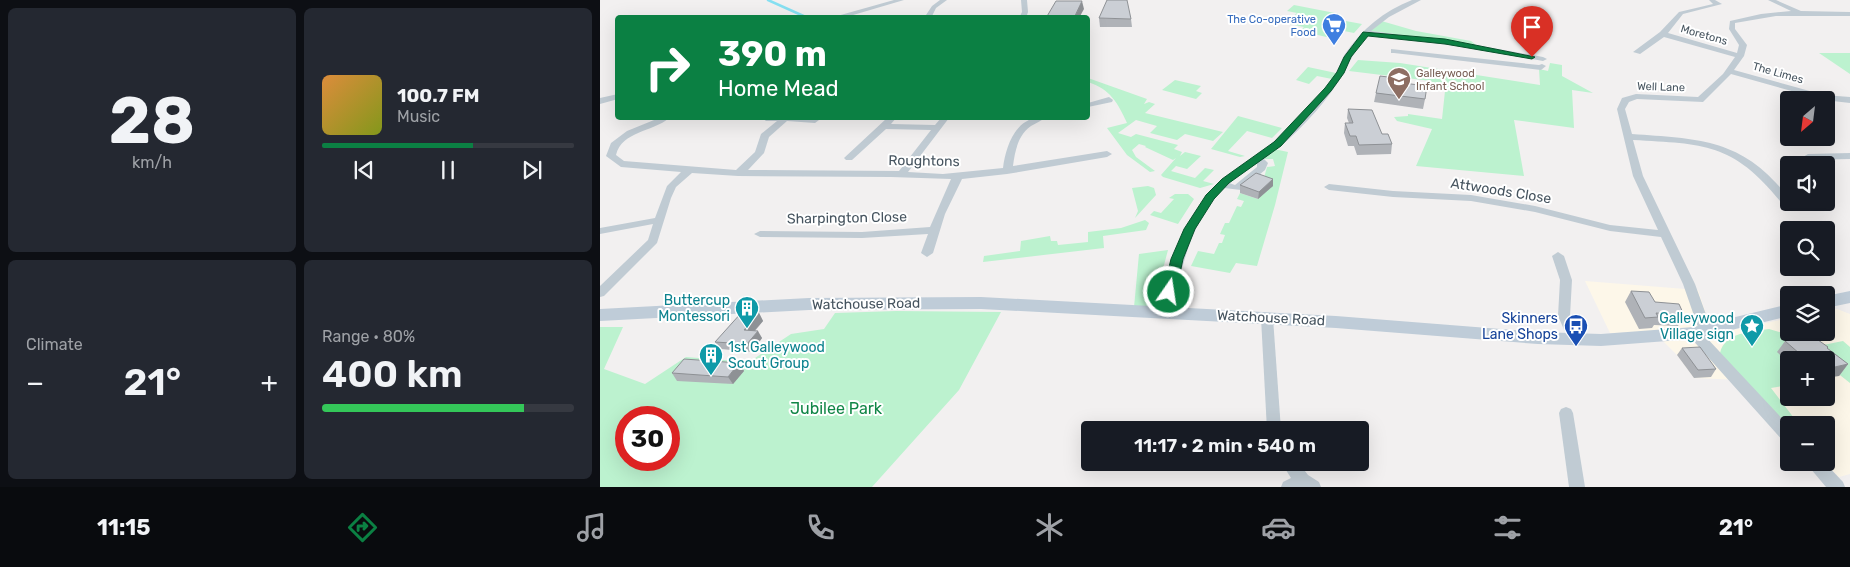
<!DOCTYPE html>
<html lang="en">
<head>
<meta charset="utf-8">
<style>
	:root { --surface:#171b24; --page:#242831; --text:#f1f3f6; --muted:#9ea1a6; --line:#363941; --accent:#0b8043 }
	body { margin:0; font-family:Rubik,sans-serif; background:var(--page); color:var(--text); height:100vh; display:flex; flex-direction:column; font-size:19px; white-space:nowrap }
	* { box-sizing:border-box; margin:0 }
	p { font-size:16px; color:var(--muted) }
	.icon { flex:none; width:28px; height:28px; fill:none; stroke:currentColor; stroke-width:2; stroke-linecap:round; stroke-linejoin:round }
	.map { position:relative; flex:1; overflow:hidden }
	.details { display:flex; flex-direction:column; gap:8px; padding:8px; background:#0d0f14; width:600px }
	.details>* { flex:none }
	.hud { position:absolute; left:15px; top:15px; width:475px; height:105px; border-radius:5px; box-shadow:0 5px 20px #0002; background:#0b8043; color:#fff; overflow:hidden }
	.needle { width:32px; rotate:208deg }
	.buttons { position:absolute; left:1180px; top:91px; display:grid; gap:10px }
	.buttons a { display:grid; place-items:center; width:55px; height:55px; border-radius:5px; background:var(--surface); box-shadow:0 5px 20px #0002; font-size:25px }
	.speed { position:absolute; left:15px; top:406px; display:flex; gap:10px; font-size:25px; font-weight:700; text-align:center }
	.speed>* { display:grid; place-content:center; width:65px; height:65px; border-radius:50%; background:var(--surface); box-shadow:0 5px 20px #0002; line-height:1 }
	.speed .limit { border:8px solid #d22; background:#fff; color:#111 }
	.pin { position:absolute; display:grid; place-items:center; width:42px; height:42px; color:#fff; margin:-51px -21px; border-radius:50% 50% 50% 0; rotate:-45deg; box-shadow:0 0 5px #0007 }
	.pin .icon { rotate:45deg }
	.me { position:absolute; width:55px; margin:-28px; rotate:13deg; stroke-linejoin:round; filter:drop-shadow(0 0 4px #0008) }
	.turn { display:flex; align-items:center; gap:18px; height:105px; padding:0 20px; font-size:22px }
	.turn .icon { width:65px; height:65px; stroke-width:2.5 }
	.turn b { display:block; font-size:35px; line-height:42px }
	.big { font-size:38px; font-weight:600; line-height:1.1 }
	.details .widget { flex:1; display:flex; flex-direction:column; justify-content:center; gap:8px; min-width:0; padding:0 18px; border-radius:8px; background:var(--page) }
	.details .dial { align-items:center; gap:0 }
	.dial b { font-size:65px; line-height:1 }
	.song { display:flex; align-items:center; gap:15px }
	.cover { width:60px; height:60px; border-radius:8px; background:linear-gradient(135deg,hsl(30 70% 55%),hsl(70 70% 35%)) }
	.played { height:5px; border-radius:2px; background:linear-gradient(90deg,var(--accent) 60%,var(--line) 60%) }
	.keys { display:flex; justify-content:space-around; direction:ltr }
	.heat { display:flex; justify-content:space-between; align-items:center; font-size:28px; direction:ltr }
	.charge { height:8px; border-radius:4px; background:linear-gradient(90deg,#34c759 80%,var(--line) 0) }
	.details .tiles { flex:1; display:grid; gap:8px; grid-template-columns:repeat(2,1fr) }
	.trip { position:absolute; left:481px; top:421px; width:288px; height:50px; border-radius:5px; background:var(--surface); box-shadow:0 5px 20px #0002; font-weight:600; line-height:50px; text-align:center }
	.tab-bar { display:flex; height:80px; justify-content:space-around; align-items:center; background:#090b0e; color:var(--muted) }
	.tab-bar .icon { width:35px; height:35px }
	.tab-bar .active { color:var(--accent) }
	.tab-bar b { font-size:22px; color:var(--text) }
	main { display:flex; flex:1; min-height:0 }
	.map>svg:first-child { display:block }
	.commercial { fill:#fdf7e9; fill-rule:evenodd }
	.green { fill:#bcf2cf; fill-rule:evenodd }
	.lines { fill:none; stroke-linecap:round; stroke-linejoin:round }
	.stream { stroke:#86e0f2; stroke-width:2.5 }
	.street { fill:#c0cbd3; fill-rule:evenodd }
	.secondary { fill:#bfccd8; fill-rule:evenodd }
	.wall { fill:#afb2b7 }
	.shaded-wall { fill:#8e9195 }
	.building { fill:#cbcfd5; stroke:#8e9195 }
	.route { fill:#0b8043; stroke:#07532c }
	.labels { text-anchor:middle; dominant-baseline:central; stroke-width:4; stroke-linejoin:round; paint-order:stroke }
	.far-shop-label { font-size:11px; fill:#366cbe; stroke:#fff; text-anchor:end }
	.far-street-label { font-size:11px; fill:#46545f; stroke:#fff }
	.far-education-label { font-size:11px; fill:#785e54; stroke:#fff; text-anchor:start }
	.street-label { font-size:14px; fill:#46545f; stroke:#fff }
	.culture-label { font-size:14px; fill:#0d838f; stroke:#fff; text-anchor:end }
	.transit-label { font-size:14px; fill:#164399; stroke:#fff; text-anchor:end }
	.near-park-label { font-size:16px; fill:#118647; stroke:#fff }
</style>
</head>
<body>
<main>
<section class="details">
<div class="tiles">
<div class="widget dial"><b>28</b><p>km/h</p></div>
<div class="widget">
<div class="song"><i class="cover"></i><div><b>100.7 FM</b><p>Music</p></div></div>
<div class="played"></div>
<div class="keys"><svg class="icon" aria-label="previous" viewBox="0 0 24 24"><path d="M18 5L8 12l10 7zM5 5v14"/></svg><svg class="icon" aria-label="pause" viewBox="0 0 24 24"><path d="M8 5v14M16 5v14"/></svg><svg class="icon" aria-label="next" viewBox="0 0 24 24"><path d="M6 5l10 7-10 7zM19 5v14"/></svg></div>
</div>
<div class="widget"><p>Climate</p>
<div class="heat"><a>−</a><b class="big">21°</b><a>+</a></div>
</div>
<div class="widget"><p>Range · 80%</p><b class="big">400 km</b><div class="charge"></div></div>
</div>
</section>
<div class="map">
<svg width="1250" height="487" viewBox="0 0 1250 487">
	<rect width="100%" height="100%" fill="#f2f0f0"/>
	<path class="commercial" d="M 985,281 L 1098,290 L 1113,334 L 1189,318 L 1189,332 L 1226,332 L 1226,311 L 1237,309 L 1250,314 L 1250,474 L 1239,477 L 1224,463 L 1226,462 L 1226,425 L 1189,425 L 1189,429 L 1142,380 L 1094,378 L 1077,355 L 1054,332 L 1010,333 ZM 1189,360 L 1226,360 L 1226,398 L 1189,398 Z"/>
	<g class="green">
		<polygon points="694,5 740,14 735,19 762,24 754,33 739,30 731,38 700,31 704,27 685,23 697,13 687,11"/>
		<polygon points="778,20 816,31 871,41 876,45 771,31 769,29"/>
		<polygon points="1219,53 1250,53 1250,74"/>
		<polygon points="758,60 800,63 940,85 939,69 948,71 950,63 962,65 962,76 993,93 972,90 974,128 914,120 924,176 816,166 832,129 797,121 794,117 808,116 808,114 842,119 845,91 830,89 831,81 749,71"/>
		<polygon points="708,67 736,73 732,79 717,76 709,84 696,80"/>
		<path d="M 488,78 L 547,99 L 544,104 L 549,102 L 555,104 L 545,113 L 623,132 L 613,141 L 585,134 L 577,140 L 550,133 L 557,126 L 536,120 L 518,133 L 531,137 L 536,134 L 578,145 L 574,149 L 582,152 L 580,156 L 585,152 L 601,156 L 587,169 L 576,166 L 571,171 L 595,178 L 605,168 L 614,170 L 603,181 L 614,184 L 600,188 L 563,177 L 561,175 L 576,158 L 573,160 L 545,147 L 546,146 L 539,144 L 532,150 L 536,157 L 555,171 L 550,172 L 527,155 L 507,128 L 527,123 C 518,103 510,89 488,82 Z"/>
		<polygon points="575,80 601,86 596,91 602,93 596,99 562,90"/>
		<polygon points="638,116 682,128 672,138 647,131 628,151 645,156 640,157 611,149"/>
		<polygon points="674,149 688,152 675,205 657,266 636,263 630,273 591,266 598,251 614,254 619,243 622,243 625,235 620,234 625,223 629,223 637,206 641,207 644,201 637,199 640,193 658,199 667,167 675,166 673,159 665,159 665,156"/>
		<polygon points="548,186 554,188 556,195 535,218 538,211 532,188"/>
		<polygon points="575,194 588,194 594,199 578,224 550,215 554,211 561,213 574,199 569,198"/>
		<polygon points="545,220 549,223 546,230 503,236 504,248 383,262 384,256 420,251 421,241 450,236 451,241 457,241 458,245 488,242 488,232 521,228"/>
		<polygon points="568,250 554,303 543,308 534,307 539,254"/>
		<path d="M 296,311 L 401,312 L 359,390 L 272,487 L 0,487 L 0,327 L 23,327 L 4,369 L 45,384 L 86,357 L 149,362 L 191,334 L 224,329 L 235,313 ZM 26,418 L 69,418 L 69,460 L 26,460 Z"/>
		<path d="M 1169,329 L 1183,333 L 1200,347 L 1178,352 L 1189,363 L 1189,385 L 1171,388 L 1194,418 L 1191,421 L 1178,417 L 1120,353 C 1125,332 1150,332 1169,329 Z"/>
		<polygon points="1243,341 1250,347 1250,383 1226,364 1226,360 1208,348"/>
	</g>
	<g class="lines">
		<polyline class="stream" points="168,0 208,18"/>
		<g class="street">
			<polygon points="294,0 304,0 243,18 230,18"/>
			<polygon points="340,0 347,0 336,8 331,18 324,18 332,6"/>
			<polygon points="421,0 427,0 428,12 426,18 419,18 422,12"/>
			<path d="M 812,0 L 821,0 L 789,17 L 771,31 L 865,43 L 943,57 L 947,59 L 943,61 L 865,47 L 767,35 C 754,49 749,66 739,81 C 719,111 693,138 664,159 L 668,163 L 665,170 L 641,190 L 624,188 C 591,220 581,269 572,312 L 570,315 L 562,315 L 560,312 C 567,277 576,242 595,212 C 619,174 659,157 691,127 C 705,112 719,97 731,81 C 737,72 740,63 745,54 C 762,29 784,11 812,0 ZM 657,163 L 657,167 L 635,185 L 629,183 Z"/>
			<path d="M 1109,0 L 1115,0 L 1122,4 L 1083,14 L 1068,33 L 1137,53 L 1139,45 L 1129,29 L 1130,21 L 1161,14 L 1191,11 L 1168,0 L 1176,0 L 1201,11 L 1250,12 L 1250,16 L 1176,16 L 1135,23 L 1135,29 L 1147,45 L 1144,56 L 1134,70 L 1224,95 L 1250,97 L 1250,103 L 1224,100 L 1131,74 L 1103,102 L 1037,99 L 1029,102 L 1025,109 L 1032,134 C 1102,139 1143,139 1189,198 L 1188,201 L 1180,201 C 1133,143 1104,144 1033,140 L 1043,176 L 1095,284 L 1112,331 L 1111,334 L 1104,335 L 1189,426 L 1189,443 L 1184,442 L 1089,336 L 1087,333 L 1089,330 L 1094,328 L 1099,330 L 1083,284 L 1061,237 L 1010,231 L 935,212 L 871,201 L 793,197 L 729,190 L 724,187 L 729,184 L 793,191 L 871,195 L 935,206 L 1010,225 L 1058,230 L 1033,176 L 1017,109 L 1022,98 L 1036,94 L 1098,97 L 1123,74 L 1135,57 L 1064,37 L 1040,54 L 1033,52 L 1060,32 L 1079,12 L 1113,4 Z"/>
			<polygon points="791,49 939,65 942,64 946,66 941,70 794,53 791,53"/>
			<polygon points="18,94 18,99 0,104 0,98"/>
			<polygon points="509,97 513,100 512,102 488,107 488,103"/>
			<path d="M 59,118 L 69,118 C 53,132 22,131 16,155 L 24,161 L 136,170 L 155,152 L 161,134 L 177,121 L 166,121 L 162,118 L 216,118 L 219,120 L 215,123 L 187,121 L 169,137 L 164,153 L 148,170 L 299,171 L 331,130 L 286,129 L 252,160 L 246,160 L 244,158 L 287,118 L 296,118 L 291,124 L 335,125 L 341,118 L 349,118 L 308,172 L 343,174 L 403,168 C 406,145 417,114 445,118 C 441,121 436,123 431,126 C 418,135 415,151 413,166 L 507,151 L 512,154 L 507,157 L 407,174 L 362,179 L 345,214 L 333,253 L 327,257 L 321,253 L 328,234 L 262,238 L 160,237 L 154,234 L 160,231 L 262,232 L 330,227 L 351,179 L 291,177 L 138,176 L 92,173 L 76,187 L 71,198 L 57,243 L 4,296 L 0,297 L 0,286 L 48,240 L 53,224 L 0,234 L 0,228 L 55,218 L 67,186 L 81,172 L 21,167 L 6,156 L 11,143 L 27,131 Z"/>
			<polygon points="1250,153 1250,159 1208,160 1203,157 1208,154"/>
			<polygon points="958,252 964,256 972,280 970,316 982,340 980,343 975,345 970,343 958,316 960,280 952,256"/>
			<polygon points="667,313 672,315 673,318 681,430 667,430 661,318 662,315"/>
			<polygon points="966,407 971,409 973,413 985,487 969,487 959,413 961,409"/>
			<polygon points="681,462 698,462 708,475 719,482 721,487 681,487 683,482 691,478"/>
			<polygon points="1205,462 1224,462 1243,482 1245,487 1226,487"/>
		</g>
		<g class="secondary">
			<polygon points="1250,291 1250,303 1226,308 1226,296"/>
			<polygon points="381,297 736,316 938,332 1001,334 1094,327 1189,304 1189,316 1094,339 1001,346 938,344 736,328 381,309 209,310 0,321 0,309 209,298"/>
		</g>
	</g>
	<g class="wall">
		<polygon points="499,18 531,19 532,27 500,27"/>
		<polygon points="795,83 825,99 823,109 774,102 776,93"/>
		<polygon points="748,109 782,134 792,144 791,154 757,155 754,146 748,146 744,133 745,123 749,123 747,118"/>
		<polygon points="673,179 673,186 658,199 640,193 640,185"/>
		<polygon points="1031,291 1084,315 1078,326 1054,325 1052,328 1039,329 1025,302"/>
		<polygon points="159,313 163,321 155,331 162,338 152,352 121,349 115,342"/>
		<polygon points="1185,341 1228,347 1227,348 1248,364 1239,376 1226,360 1189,360 1189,363 1177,352"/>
		<polygon points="1082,348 1116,369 1111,377 1094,378 1077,355"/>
		<polygon points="139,363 144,371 133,384 77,381 72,373"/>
	</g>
	<g class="shaded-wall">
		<polygon points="482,1 484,9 479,18 474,18"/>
		<polygon points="673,179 673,186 658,199 659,192"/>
		<polygon points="159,313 163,321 148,338 144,330"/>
		<polygon points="158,331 162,338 152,352 147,344"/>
		<polygon points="139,363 144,371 133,384 128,377"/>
		<polygon points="1248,364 1239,376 1226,378 1226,369"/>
	</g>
	<g class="building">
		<polygon points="507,0 527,0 531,19 499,18"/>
		<polygon points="456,1 482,1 474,18 446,18"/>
		<polygon points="780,76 796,78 795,82 827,86 825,99 776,93"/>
		<polygon points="748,109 772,110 782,134 788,134 792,144 759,145 756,136 750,136 745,123 753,123"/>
		<polygon points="656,173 673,179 659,192 640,185"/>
		<polygon points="1031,291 1049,292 1055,302 1079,304 1084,315 1056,313 1058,317 1045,318"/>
		<polygon points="142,312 159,313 144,330 158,331 147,344 115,342"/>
		<polygon points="1211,335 1228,347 1227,348 1248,364 1226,369 1226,360 1207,360 1185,341"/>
		<polygon points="1100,347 1116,369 1098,370 1082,348"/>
		<polygon points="84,359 139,363 128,377 72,373"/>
	</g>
	<polygon class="route" points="763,32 845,39 935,57 932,59 845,44 768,36 751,57 744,73 731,91 681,146 629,183 614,199 595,229 583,259 576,292 569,297 565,295 563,292 571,259 584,229 606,195 622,179 674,142 725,88 737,72 744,57"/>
	<defs>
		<g id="supermarket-pin" transform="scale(1.25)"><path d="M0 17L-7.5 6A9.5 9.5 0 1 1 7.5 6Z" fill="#3f7fe0" stroke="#fff"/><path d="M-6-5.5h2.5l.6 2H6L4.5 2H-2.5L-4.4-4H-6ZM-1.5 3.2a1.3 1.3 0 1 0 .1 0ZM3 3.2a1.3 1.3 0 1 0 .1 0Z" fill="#fff"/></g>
		<g id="school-pin" transform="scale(1.25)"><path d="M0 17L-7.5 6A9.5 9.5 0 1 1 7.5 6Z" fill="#8d6e63" stroke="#fff"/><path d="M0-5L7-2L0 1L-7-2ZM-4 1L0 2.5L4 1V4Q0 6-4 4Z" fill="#fff"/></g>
		<g id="building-pin" transform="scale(1.25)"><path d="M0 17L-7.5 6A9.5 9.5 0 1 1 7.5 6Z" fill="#0f9aa8" stroke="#fff"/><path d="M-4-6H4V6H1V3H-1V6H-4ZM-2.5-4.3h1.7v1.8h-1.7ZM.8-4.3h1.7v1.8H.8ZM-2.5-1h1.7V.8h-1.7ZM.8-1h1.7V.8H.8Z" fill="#fff"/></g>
		<g id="bus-pin" transform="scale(1.25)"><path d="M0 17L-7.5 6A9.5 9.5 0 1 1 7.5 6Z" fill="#1a4fb4" stroke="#fff"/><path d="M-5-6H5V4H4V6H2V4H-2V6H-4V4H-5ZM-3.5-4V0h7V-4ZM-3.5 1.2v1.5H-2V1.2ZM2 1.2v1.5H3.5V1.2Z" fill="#fff"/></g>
		<g id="sight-pin" transform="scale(1.25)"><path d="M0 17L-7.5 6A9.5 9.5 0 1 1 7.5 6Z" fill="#0f9aa8" stroke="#fff"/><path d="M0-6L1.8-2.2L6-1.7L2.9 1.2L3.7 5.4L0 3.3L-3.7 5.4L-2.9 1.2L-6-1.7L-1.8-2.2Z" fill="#fff"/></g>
	</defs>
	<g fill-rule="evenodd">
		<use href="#supermarket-pin" x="734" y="25"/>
		<use href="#school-pin" x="799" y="79"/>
		<use href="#building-pin" x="147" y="308"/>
		<use href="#bus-pin" x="976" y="326"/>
		<use href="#sight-pin" x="1152" y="326"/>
		<use href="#building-pin" x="111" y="355"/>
	</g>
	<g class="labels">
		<g class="far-shop-label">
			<text x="716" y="19">The Co-operative<tspan x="716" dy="13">Food</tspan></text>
		</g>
		<g class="far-street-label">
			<text transform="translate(1104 35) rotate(16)">Moretons</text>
			<text transform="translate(1178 73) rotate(16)">The Limes</text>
			<text transform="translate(1061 87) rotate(2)">Well Lane</text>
		</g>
		<g class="far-education-label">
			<text x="816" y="73">Galleywood<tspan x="816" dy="13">Infant School</tspan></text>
		</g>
		<g class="street-label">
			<text transform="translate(324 161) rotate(1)">Roughtons</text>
			<text transform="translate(901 191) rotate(9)">Attwoods Close</text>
			<text transform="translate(247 218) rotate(-1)">Sharpington Close</text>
			<text transform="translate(266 304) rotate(-1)">Watchouse Road</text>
			<text transform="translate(671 318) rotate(3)">Watchouse Road</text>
		</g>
		<g class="culture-label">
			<text x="130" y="300">Buttercup<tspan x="130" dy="16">Montessori</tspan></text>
			<text x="1134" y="318">Galleywood<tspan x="1134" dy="16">Village sign</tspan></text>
			<text x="128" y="347" text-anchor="start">1st Galleywood<tspan x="128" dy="16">Scout Group</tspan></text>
		</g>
		<g class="transit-label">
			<text x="958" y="318">Skinners<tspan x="958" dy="16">Lane Shops</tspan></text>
		</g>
		<g class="near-park-label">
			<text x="236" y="408">Jubilee Park</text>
		</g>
	</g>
</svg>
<div class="buttons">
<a><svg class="needle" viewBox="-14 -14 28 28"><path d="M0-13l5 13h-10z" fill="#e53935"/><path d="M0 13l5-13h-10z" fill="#9ea1a6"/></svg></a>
<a><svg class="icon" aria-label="sound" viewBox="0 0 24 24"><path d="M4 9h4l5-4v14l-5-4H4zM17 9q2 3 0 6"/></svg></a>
<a><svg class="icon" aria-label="search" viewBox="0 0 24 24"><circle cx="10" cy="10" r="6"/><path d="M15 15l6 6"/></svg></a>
<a><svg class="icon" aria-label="layers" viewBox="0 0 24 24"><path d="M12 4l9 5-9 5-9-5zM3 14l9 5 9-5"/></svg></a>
<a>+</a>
<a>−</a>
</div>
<div class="speed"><div class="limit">30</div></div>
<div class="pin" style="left:932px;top:57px;background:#d93025"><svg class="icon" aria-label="arrive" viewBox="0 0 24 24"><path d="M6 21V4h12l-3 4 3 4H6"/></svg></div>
<svg class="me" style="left:569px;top:292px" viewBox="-20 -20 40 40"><circle r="17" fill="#0b8043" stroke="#fff" stroke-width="3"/><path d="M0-11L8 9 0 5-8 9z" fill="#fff"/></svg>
<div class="trip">11:17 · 2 min · 540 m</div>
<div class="hud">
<div class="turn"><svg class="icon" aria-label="right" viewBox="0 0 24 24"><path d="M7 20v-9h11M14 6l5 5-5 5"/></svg><div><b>390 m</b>Home Mead</div></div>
</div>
</div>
</main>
<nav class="tab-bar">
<b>11:15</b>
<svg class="icon active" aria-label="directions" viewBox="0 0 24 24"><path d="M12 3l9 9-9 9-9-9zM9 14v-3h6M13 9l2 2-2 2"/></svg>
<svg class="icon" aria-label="music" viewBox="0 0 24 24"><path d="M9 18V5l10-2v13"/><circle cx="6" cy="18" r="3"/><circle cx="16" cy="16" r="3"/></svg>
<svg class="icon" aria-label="phone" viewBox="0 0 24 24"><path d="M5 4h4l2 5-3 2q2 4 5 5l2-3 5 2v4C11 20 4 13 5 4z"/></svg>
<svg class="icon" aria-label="climate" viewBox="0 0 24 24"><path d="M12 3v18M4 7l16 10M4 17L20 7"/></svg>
<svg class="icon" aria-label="car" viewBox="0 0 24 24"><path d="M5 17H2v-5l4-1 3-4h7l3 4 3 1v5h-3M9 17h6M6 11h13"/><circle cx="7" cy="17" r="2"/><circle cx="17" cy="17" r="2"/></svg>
<svg class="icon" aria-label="filters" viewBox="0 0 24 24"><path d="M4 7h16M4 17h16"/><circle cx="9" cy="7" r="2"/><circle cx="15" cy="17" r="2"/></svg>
<b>21°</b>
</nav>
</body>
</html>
